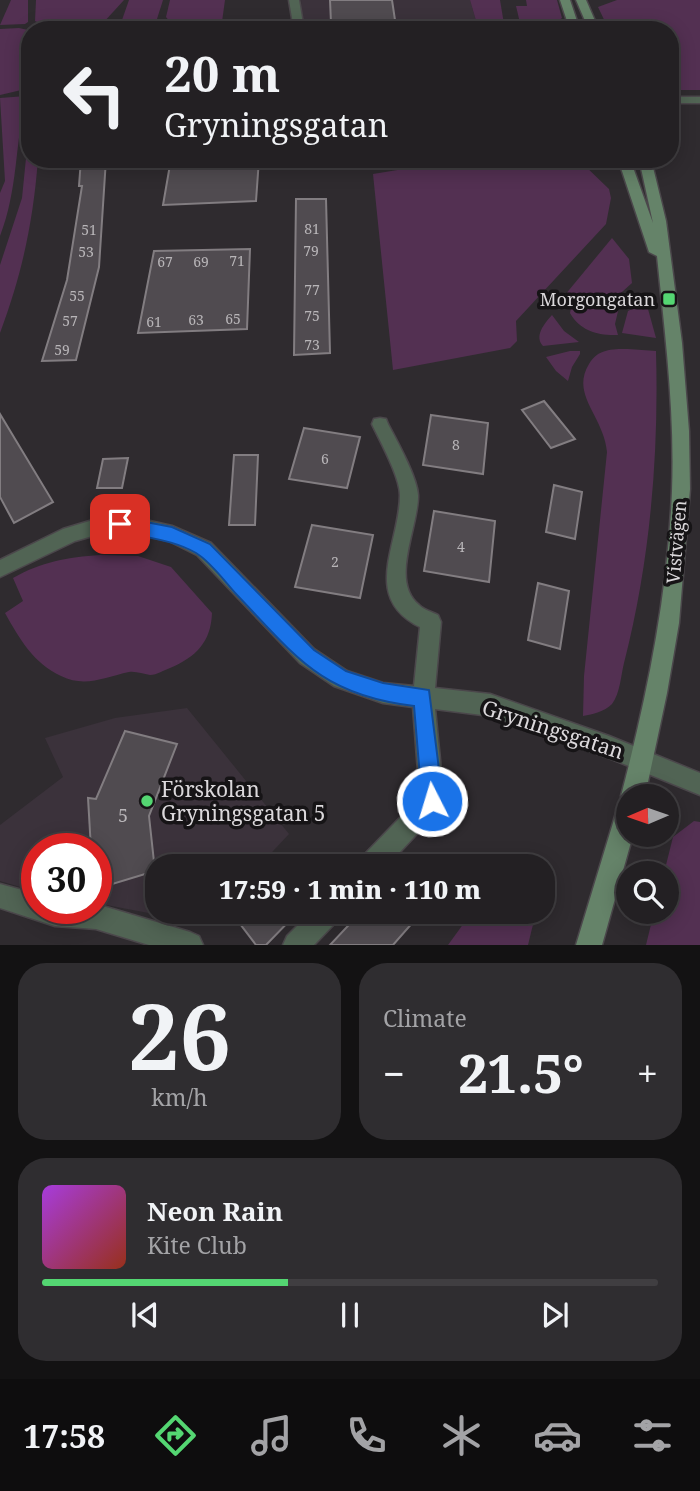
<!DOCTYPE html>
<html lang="en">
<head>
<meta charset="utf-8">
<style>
	:root { --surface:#232023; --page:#2f2d30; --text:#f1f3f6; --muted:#a3a3a6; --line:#403e41; --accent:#54d672 }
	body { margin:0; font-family:"Noto Serif",serif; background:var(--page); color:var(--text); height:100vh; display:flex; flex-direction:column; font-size:26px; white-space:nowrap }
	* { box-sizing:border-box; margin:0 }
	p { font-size:23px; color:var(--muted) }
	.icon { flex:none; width:38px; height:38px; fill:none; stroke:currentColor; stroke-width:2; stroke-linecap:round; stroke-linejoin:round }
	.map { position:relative; height:945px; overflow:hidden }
	.details { display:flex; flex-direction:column; gap:18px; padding:18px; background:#131213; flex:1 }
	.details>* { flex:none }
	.hud { position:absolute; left:21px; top:21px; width:658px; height:147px; border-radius:28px; box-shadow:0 4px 18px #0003,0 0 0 2px var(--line); background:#232023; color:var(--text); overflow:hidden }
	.needle { width:46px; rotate:268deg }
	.controls { position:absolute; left:616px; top:784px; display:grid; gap:14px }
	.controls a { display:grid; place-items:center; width:63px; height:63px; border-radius:50%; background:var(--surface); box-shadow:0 4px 18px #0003,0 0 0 2px var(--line); font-size:35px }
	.speed { position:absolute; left:21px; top:833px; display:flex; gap:14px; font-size:35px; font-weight:700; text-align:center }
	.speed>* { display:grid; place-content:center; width:91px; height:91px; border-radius:50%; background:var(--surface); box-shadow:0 4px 18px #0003,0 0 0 2px var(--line); line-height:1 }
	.speed .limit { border:10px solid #d22; background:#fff; color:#111 }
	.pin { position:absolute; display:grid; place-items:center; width:60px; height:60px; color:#fff; margin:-30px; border-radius:14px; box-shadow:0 4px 10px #0006 }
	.me { position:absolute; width:77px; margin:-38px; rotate:355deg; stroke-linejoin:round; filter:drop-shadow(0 0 5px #0008) }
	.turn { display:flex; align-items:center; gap:24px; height:147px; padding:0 28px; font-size:32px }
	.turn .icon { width:91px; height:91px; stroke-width:2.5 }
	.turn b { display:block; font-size:49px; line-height:60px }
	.big { font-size:52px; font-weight:800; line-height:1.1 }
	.details .card { flex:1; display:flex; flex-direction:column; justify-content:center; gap:10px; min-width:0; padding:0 24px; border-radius:28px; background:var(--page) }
	.details .dial { align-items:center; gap:0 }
	.dial b { font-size:91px; line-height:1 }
	.song { display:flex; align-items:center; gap:21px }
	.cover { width:84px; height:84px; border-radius:10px; background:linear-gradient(135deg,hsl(280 70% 55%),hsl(10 70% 35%)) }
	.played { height:7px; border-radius:4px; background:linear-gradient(90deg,var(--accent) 40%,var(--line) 40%) }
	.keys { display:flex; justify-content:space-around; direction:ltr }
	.heat { display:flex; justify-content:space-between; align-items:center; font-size:38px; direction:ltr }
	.details .tiles { flex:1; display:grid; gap:18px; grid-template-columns:1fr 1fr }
	.card:last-child { grid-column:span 2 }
	.trip { position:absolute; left:145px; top:854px; width:410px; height:70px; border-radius:28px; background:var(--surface); box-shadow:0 4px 18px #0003,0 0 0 2px var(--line); font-weight:800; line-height:70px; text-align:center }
	.dock { display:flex; height:112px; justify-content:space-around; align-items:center; background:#0e0d0e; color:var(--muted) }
	.dock .icon { width:49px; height:49px }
	.dock .current { color:var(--accent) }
	.dock b { font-size:32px; color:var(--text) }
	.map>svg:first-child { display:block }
	.built { fill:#3b323b }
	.green { fill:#533052 }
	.building { fill:#504b50; stroke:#827d81; stroke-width:2 }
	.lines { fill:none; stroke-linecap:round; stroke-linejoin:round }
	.minor-casing { stroke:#4b474b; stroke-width:3 }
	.secondary-casing { stroke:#4b474b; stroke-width:3 }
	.minor { fill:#516454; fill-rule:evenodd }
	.secondary { fill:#658369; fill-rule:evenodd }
	.route { fill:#1a73e8; stroke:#114b97; stroke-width:2 }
	.poi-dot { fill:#54d672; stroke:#161416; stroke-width:2.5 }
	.labels { text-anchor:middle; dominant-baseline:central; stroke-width:7; stroke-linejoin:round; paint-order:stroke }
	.number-label { font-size:14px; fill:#b8b5b8 }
	.poi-label { font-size:18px; fill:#dbd8db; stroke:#161416; text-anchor:end }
	.street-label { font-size:18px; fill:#dbd8db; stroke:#161416 }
	.near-number-label { font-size:18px; fill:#b8b5b8 }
	.near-street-label { font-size:21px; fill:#dbd8db; stroke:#161416 }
	.near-poi-label { font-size:21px; fill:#dbd8db; stroke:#161416; text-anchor:start }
</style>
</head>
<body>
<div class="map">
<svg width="700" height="945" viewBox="0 0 700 945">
	<rect width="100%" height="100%" fill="#2f2b2f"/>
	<g class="built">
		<polygon points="301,0 470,0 477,24 302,28"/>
		<polygon points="187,708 289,834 259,866 158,866 158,912 218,912 206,924 96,903 96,849 37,849 37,892 0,881 0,825 63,777 45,738 115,718"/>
	</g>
	<g class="green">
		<polygon points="11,0 28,0 28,22 25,24 0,25"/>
		<polygon points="36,0 124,0 103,23 44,25 35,21"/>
		<polygon points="129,0 163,0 157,19 122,20"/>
		<polygon points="170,0 225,0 221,29 293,28 220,30 171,23 166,17"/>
		<polygon points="470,0 500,0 504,24 477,24"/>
		<polygon points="526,0 557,0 562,18 555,23 520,23 516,6 527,6"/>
		<polygon points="617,0 700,0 700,90 670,90 670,30 609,30 598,7"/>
		<polygon points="19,28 28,30 30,35 30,88 0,95 0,29"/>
		<path d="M 26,96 C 15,143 18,190 0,236 L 0,193 L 5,181 L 0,98 Z"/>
		<path d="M 30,118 L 30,159 L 38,159 C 33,223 22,274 0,333 L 0,265 L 22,198 Z"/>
		<polygon points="582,163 609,189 611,198 606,224 516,321 517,341 510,348 393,370 373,174 422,166"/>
		<polygon points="612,238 629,259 632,283 613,300 560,301"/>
		<path d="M 574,306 L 619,307 L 615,324 L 618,335 C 599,336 580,331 570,313 L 571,308 Z"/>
		<polygon points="634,308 648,309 656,338 622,333 628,311"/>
		<path d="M 552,315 L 564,331 L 579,342 L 543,346 C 534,336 544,324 552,315 Z"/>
		<path d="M 628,349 L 656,351 C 659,455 650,562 624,663 C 621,675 620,694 612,704 C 604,712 593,714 583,716 L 584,676 L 607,452 C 604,416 570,395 589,364 C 598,349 611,349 628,349 Z"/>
		<polygon points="570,351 580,351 580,354 572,367 568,381 556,371 546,357"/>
		<path d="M 100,555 L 138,556 L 171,567 L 212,613 C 211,642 196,657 170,668 C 164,670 157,675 150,675 C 143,674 136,671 129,672 C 105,677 85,688 61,676 C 34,664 19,638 5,613 L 23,601 L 13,578 C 41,562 68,557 100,555 Z"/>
		<polygon points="694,821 700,822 700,945 646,945 654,912 667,912 667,873 664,873 673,837"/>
		<polygon points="472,912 536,912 528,945 448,945"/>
	</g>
	<g class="building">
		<polygon points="330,0 392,0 395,20 331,23"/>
		<polygon points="81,159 106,159 99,267 76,360 42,361 67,280 82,186 79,186"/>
		<polygon points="171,159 259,159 256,201 163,205"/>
		<polygon points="296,199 326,199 330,353 294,355"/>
		<polygon points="250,249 247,329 138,333 154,251"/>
		<polygon points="544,401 575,439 551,448 522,410"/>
		<polygon points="0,414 53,502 14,523 0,497"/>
		<polygon points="431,415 488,423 483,474 423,465"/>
		<polygon points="304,428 360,437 347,488 289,479"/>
		<polygon points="234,455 258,455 255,525 229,525"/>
		<polygon points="128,458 122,488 97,488 103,459"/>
		<polygon points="554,485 582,492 575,539 546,532"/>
		<polygon points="434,511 495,521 489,582 424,571"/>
		<polygon points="312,525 373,535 360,598 295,587"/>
		<polygon points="538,583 569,591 560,649 528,640"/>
		<polygon points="125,731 177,744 149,816 155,871 96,889 96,849 91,849 88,798 96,799"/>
		<polygon points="231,912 298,912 266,945 256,945"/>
		<polygon points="361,912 422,912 393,945 330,945"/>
	</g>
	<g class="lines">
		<g class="minor-casing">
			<g id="minor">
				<polygon points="289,0 299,0 304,30 294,30"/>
				<polygon points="593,24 598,27 596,29 424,30 429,27"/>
				<rect x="670" y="97" width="30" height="6"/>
				<path d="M 380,418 L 386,419 L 388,424 C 397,441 417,477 418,495 C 419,526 389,581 419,605 C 424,610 432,612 438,615 L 441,622 L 435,688 L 490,694 L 609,736 L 700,773 L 700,795 L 609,758 L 490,716 L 435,709 L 444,801 L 440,809 L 387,866 L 359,866 L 362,857 L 420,797 L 413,707 L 383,703 L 334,686 L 300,663 L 197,555 L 169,541 L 132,533 L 103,533 L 75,541 L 0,577 L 0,560 L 63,529 L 103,517 L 132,517 L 172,526 L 211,543 L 314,649 L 347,671 L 383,683 L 414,686 L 420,627 C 360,597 400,544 400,495 C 400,477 380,441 372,424 L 374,419 Z"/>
				<polygon points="0,884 37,894 37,908 96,908 96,904 190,932 199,936 203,945 149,945 96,929 55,926 0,908"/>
				<polygon points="311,912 341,912 337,921 314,945 283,945 287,936"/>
			</g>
		</g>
		<g class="secondary-casing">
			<g id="secondary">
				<polygon points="560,0 570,0 580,30 570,30"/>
				<polygon points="576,0 586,0 599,30 589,30"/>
				<path d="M 618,159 L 630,159 L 653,223 L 639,159 L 651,159 L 666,221 L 682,343 L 689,431 L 690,489 L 679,623 L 667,693 L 645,796 L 628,796 L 628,835 L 633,835 L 602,945 L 576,945 L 616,813 L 620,805 L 624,803 L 621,796 C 647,696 668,594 672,491 C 675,412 665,334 657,256 L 649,252 Z"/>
			</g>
		</g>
		<use href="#minor" class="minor"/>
		<use href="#secondary" class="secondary"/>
	</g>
	<path class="route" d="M 120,517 L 172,527 L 210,544 L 314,650 L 346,671 L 383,683 L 429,690 L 443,801 L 440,809 L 432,812 L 425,809 L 422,801 L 414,706 C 322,695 297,658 237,595 C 225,582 211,562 196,553 C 170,538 141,538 114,529 L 111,524 L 114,519 Z"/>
	<g class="poi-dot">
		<rect x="662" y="292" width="14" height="14" rx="3.5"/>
		<circle cx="147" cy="801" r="7"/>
	</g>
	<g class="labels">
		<g class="number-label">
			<text x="312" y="228">81</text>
			<text x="89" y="229">51</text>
			<text x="311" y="250">79</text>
			<text x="86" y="251">53</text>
			<text x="237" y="260">71</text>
			<text x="165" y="261">67</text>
			<text x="201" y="261">69</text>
			<text x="312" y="289">77</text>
			<text x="77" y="295">55</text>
			<text x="312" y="315">75</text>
			<text x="233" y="318">65</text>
			<text x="196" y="319">63</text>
			<text x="70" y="320">57</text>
			<text x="154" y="321">61</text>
			<text x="312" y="344">73</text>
			<text x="62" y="349">59</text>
			<text x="456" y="444">8</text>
			<text x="325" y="458">6</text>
			<text x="461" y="546">4</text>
			<text x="335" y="561">2</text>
		</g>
		<g class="poi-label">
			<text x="655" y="299">Morgongatan</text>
		</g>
		<g class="street-label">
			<text transform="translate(676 542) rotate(-85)">Vistvägen</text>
		</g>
		<g class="near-number-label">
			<text x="123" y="815">5</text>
		</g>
		<g class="near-street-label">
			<text transform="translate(553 729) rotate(18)">Gryningsgatan</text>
		</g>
		<g class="near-poi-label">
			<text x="161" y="789">Förskolan<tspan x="161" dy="24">Gryningsgatan 5</tspan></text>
		</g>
	</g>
</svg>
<div class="controls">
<a><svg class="needle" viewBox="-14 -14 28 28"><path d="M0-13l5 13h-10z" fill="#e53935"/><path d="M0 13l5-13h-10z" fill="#a3a3a6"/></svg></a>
<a><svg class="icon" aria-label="search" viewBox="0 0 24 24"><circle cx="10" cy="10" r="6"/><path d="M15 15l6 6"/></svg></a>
</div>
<div class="speed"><div class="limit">30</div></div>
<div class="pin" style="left:120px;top:524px;background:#d93025"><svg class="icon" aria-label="arrive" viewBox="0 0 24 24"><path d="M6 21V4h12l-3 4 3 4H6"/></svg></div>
<svg class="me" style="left:432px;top:801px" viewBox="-20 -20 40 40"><circle r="17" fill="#1a73e8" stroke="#fff" stroke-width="3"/><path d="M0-11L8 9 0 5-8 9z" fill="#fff"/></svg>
<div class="trip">17:59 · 1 min · 110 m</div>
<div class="hud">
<div class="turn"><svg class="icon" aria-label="left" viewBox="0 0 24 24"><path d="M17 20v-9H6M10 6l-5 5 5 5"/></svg><div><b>20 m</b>Gryningsgatan</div></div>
</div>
</div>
<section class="details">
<div class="tiles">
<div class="card dial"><b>26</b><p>km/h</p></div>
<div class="card"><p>Climate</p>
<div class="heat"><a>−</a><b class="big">21.5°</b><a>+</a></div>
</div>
<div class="card">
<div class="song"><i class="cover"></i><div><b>Neon Rain</b><p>Kite Club</p></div></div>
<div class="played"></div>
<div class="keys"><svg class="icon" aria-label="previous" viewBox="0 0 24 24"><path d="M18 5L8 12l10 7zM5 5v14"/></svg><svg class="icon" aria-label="pause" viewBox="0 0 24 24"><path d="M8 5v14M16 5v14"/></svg><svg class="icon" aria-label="next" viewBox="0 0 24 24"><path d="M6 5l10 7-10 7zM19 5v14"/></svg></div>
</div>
</div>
</section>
<nav class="dock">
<b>17:58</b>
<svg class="icon current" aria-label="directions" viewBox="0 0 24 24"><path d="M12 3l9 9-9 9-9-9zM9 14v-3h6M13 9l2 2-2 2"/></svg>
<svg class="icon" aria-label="music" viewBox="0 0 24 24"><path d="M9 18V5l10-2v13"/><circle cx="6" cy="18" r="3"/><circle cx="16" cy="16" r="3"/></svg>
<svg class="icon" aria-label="phone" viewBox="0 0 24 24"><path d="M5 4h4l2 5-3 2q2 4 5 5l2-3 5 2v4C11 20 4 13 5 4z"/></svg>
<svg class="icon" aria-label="climate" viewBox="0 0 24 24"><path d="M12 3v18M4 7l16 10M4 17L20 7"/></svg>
<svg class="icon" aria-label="car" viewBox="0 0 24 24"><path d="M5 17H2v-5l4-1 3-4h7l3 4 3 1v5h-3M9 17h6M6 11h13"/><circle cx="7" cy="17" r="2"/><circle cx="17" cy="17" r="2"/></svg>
<svg class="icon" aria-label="filters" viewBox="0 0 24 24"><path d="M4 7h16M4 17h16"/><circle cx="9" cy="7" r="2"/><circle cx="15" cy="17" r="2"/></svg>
</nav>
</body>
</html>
